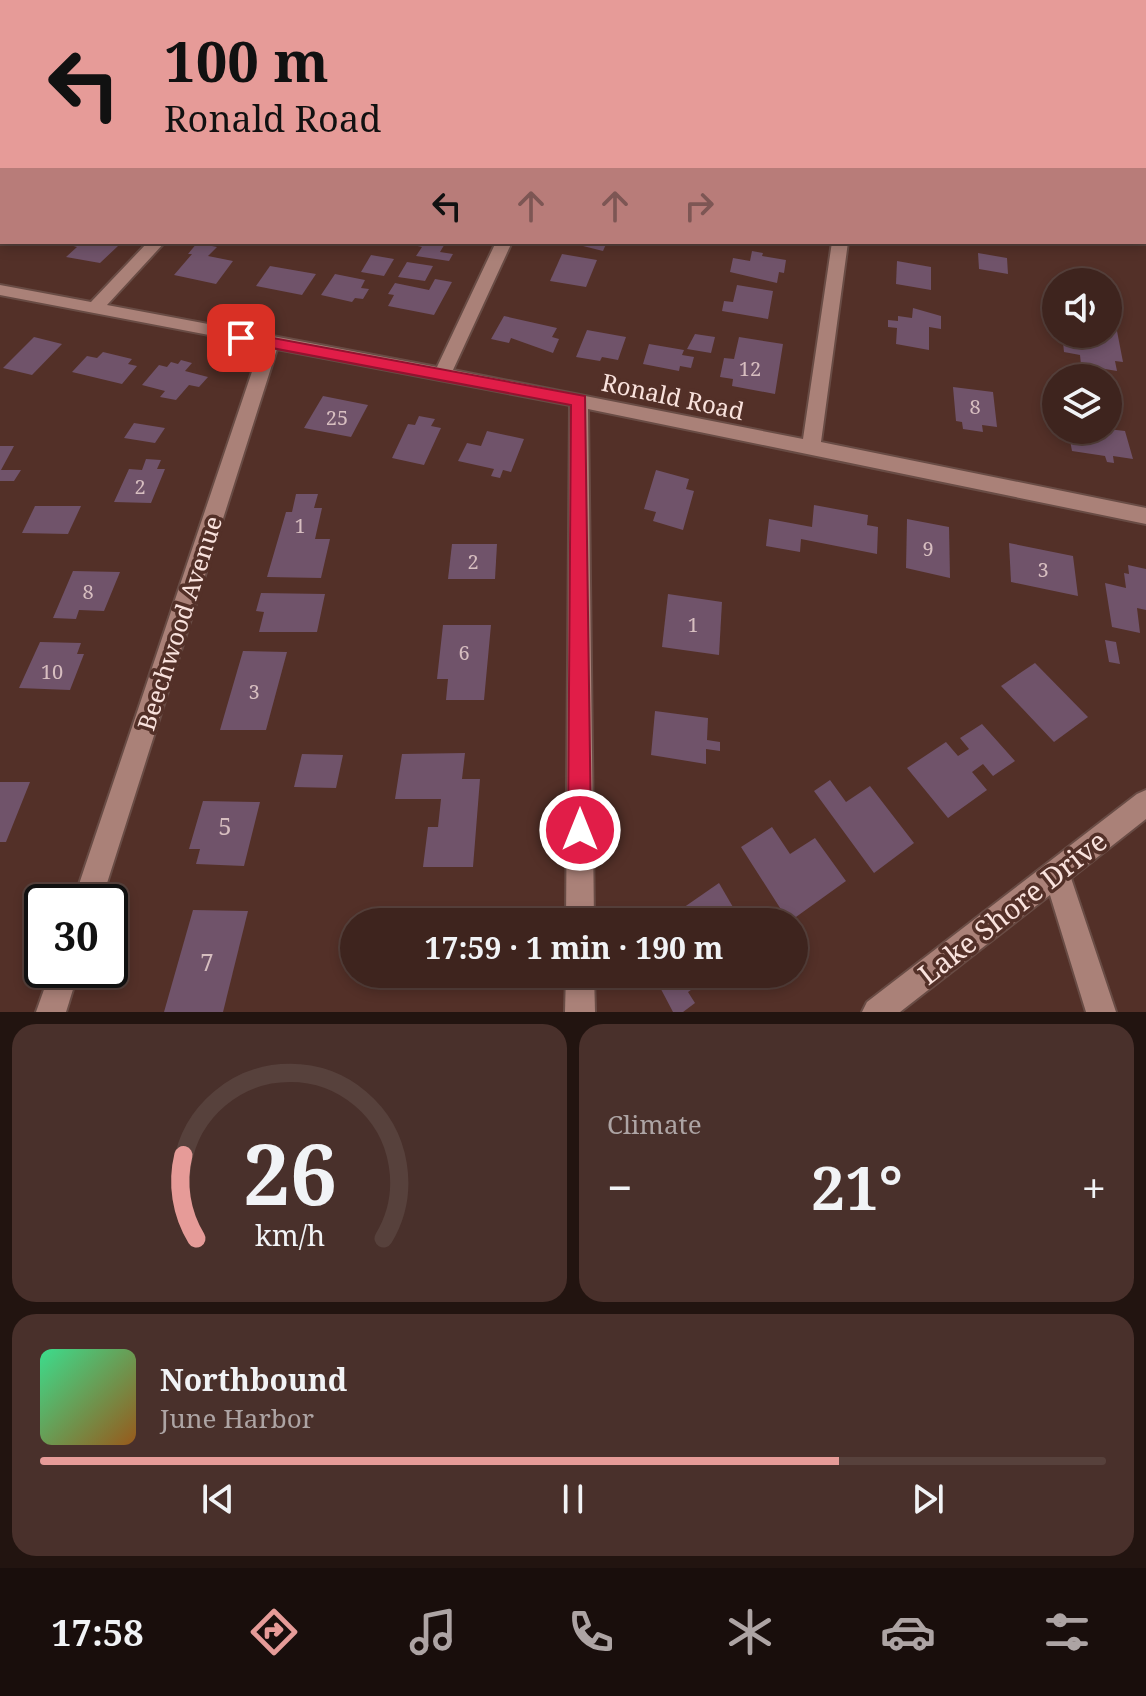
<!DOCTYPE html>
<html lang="en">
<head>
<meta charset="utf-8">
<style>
	:root { --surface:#3e241e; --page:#49302b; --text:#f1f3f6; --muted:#ada4a4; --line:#57413c; --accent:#e69b98 }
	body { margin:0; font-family:"Noto Serif",serif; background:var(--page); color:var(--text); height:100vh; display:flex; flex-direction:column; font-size:30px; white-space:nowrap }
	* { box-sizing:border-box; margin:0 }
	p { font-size:26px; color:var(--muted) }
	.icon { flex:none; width:44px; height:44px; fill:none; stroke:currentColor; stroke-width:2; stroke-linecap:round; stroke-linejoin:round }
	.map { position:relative; height:1012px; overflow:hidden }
	.side { display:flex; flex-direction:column; gap:12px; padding:12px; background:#221410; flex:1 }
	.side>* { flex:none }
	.top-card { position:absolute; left:0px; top:0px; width:1146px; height:244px; box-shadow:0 4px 12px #0003,0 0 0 2px var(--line); background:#e69b98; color:#111; overflow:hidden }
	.fabs { position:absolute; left:1042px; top:268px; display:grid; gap:16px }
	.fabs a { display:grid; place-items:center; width:80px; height:80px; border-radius:50%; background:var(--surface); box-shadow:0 4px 12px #0003,0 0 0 2px var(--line); font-size:40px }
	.speed { position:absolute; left:24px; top:884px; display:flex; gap:16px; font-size:40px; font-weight:700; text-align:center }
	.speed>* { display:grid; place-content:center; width:104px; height:104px; border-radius:50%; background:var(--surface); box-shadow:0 4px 12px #0003,0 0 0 2px var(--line); line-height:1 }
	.speed .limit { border:4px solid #111; border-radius:12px; background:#fff; color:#111 }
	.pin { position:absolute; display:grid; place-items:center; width:68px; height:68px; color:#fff; margin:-34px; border-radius:16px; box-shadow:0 4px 12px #0006 }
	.me { position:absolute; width:88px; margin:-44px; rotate:0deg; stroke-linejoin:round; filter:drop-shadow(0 0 6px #0008) }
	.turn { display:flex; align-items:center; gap:28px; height:168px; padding:0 32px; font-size:36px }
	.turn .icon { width:104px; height:104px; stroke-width:2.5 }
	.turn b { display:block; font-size:56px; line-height:68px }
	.lanes { display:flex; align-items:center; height:76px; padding:0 32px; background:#0003; justify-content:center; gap:40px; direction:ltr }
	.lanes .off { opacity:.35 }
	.big { font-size:60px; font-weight:700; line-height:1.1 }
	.side .tile { flex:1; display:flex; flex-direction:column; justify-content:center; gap:12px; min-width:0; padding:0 28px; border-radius:24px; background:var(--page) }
	.side .dial { align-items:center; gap:0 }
	.dial svg { height:208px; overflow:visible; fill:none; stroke:var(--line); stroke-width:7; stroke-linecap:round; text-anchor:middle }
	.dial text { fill:var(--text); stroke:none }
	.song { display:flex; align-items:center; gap:24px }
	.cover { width:96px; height:96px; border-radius:12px; background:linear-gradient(135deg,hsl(150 70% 55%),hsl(30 70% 35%)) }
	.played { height:8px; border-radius:4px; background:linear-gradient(90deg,var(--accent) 75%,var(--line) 75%) }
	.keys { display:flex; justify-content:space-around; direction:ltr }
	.heat { display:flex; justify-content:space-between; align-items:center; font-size:44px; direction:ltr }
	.side .tiles { flex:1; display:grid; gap:12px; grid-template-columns:1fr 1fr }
	.tile:last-child { grid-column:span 2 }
	.trip { position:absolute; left:340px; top:908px; width:468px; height:80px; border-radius:40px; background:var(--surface); box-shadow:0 4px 12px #0003,0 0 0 2px var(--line); font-weight:700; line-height:80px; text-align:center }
	.menu { display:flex; height:128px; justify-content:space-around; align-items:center; background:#190e0c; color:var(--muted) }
	.menu .icon { width:56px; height:56px }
	.menu .current { color:var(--accent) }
	.menu b { font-size:36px; color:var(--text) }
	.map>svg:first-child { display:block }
	.building { fill:#70536a }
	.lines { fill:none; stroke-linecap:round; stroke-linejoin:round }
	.minor-casing { stroke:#694c45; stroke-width:4 }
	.path { stroke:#9b7d76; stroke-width:3; stroke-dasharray:2 2; stroke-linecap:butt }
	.minor { fill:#aa8178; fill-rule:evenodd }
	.route { fill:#e11d48; stroke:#92132f; stroke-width:2 }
	.labels { text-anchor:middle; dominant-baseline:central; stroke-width:7; stroke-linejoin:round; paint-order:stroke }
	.number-label { font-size:20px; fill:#d7bec0 }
	.street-label { font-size:24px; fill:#f9e2dd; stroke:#533028 }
	.near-number-label { font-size:24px; fill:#d7bec0 }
	.near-street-label { font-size:28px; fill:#f9e2dd; stroke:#533028 }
</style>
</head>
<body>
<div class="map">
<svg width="1146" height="1012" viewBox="0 0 1146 1012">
	<rect width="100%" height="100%" fill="#533028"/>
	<g class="building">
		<polygon points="69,242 98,242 118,246 100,263 66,257 77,247 66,244"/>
		<polygon points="400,242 446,242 440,252 453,254 449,261 416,256 422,247"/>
		<polygon points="567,242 607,242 603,251"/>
		<polygon points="197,243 217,247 208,256 233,261 216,284 174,275 192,254 188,254"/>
		<polygon points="752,251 763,253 762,256 786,260 784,273 779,272 777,283 730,272 733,258 750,261"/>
		<polygon points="978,253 1007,258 1008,274 979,269"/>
		<polygon points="562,254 597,260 586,287 550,281"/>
		<polygon points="371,255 394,259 384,276 361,272"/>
		<polygon points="897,261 931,267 931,290 896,284"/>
		<polygon points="407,262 433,266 425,281 398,277"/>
		<polygon points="270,266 316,274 302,295 256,286"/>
		<polygon points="335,274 365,280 361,288 369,289 363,299 355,298 352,302 321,295"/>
		<polygon points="435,279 452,282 434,315 388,306 394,295 388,294 395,283 429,290"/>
		<polygon points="737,285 773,291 768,319 722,311 724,301 733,302"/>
		<polygon points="913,308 941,316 941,329 929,327 929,350 896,344 897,328 888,327 888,320 898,321 898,316 912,318"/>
		<polygon points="504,316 557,328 552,337 559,339 553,353 511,338 509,343 491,339"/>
		<polygon points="587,330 626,337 618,360 602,357 600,361 576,357"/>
		<polygon points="1108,330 1117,331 1123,362 1115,361 1117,371 1081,365 1080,355 1064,352 1063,342 1080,345 1078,334 1108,334"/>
		<polygon points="695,334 715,337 711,353 687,349"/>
		<polygon points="34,337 62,344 32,375 3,368"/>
		<polygon points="739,337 783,344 775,394 732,386 733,379 720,377 724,358 734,359"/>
		<polygon points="649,344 684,350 682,355 694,357 691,368 680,366 679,371 643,364"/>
		<polygon points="103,352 132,359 128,364 137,366 122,384 72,372 87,356 97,358"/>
		<polygon points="181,360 192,363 185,371 208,377 199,387 189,385 176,400 160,397 165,391 142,385 159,365 167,367 171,362 178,364"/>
		<polygon points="953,387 993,392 997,427 982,425 983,432 963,429 962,422 956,421"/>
		<polygon points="323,396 368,405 351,437 304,428"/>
		<polygon points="419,416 435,419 431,426 441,428 424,465 392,458 408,424 415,425"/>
		<polygon points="134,423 165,428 155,443 124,438"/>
		<polygon points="1108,429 1125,431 1133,459 1113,456 1114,463 1107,462 1105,456 1072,451 1068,430"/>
		<polygon points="487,431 524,439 511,472 503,470 500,478 491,476 494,469 458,461 467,443 481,446"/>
		<polygon points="0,446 14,446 1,470 21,470 14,481 0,481"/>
		<polygon points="146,459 161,460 157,469 165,469 151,503 114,502 129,469 142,470"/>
		<polygon points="656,470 689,479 686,489 694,491 683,530 653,521 656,512 644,509"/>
		<polygon points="296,494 318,494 314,508 322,508 315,539 330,539 321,578 267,577 286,512 292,512"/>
		<polygon points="814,505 868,515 867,525 878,527 877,554 801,539 800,552 766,546 769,519 812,527"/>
		<polygon points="35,506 81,506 68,534 22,533"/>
		<polygon points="907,519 949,527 950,578 906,568"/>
		<polygon points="1009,543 1073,556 1078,596 1011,582"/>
		<polygon points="452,544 497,544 495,579 448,579"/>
		<polygon points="1128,565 1146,569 1146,610 1137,608 1140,633 1112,627 1105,583 1126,588 1124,573 1129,574"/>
		<polygon points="73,571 120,572 104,611 79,610 76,619 53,618"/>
		<polygon points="261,593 325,594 317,632 259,632 264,612 256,611"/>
		<polygon points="668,594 722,602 719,655 662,647"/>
		<polygon points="443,625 491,625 484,700 446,700 448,679 437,679"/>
		<polygon points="1105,640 1116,642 1120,664 1109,662"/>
		<polygon points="40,642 81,643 77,654 84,654 70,690 19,688"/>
		<polygon points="243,651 287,652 266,730 220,730"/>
		<polygon points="1035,663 1088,717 1054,742 1001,686"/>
		<polygon points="655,711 708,718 707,740 720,742 720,751 706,749 706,764 651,755"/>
		<polygon points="982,724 1015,761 993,776 983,764 972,772 987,790 948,818 907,768 946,742 958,756 969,749 960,738"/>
		<polygon points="465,753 462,779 480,779 473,867 423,867 428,827 438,827 441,799 395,799 402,754"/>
		<polygon points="302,754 343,755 336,788 294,787"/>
		<polygon points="830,780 846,802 870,786 914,843 874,873 814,791"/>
		<polygon points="0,782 30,782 6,842 0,842"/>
		<polygon points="203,801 260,802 244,866 196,864 200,849 189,849"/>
		<polygon points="772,827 790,854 815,838 846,881 789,922 741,847"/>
		<polygon points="719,883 737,914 727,922 669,922 667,919"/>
		<polygon points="193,910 248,911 223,1012 164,1012"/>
		<polygon points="653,974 714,974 688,992 695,1003 683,1012 673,1012"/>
	</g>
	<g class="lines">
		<g class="minor-casing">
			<g id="minor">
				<polygon points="191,0 214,0 215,2 192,2"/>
				<rect x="867" y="0" width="10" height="2"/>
				<rect x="1087" y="0" width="10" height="2"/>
				<polygon points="2,102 2,110 0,111 0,103"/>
				<rect x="1144" y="115" width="2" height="8"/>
				<rect x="1144" y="205" width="2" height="16"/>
				<polygon points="148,242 165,242 107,305 437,367 496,242 512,242 453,370 803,439 832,242 848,242 821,442 1146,508 1146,524 588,409 594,922 566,922 570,405 277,349 101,902 73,902 261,345 0,295 0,285 91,302"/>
				<polygon points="1146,790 1146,819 1071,878 1116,1012 1086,1012 1050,895 900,1012 862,1012 867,1002 1137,794"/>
				<polygon points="51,970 79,970 66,1012 36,1012"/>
				<polygon points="566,974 594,974 595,1012 565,1012"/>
			</g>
		</g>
		<polyline class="path" points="54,2 58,0"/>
		<use href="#minor" class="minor"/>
	</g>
	<polygon class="route" points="241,332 585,396 591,830 588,838 580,842 571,838 568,830 571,405 235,341 235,334"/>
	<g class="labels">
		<g class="number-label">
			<text x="750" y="368">12</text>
			<text x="975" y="406">8</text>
			<text x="337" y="417">25</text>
			<text x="140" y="486">2</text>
			<text x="300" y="525">1</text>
			<text x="928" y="548">9</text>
			<text x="473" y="561">2</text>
			<text x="1043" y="569">3</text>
			<text x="88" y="591">8</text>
			<text x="693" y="624">1</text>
			<text x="464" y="652">6</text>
			<text x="52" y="671">10</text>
			<text x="254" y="691">3</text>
		</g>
		<g class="street-label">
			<text transform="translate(673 396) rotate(12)">Ronald Road</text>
			<text transform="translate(179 623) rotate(-72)">Beechwood Avenue</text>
		</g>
		<g class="near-number-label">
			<text x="225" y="825">5</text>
			<text x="207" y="961">7</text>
		</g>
		<g class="near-street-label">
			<text transform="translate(1012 907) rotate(-38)">Lake Shore Drive</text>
		</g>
	</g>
</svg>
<div class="fabs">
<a><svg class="icon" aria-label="sound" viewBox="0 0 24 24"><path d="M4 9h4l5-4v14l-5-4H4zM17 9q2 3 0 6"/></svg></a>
<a><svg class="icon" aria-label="layers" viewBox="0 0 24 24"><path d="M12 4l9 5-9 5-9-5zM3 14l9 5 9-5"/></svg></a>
</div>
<div class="speed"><div class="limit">30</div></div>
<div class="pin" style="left:241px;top:338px;background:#d93025"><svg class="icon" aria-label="arrive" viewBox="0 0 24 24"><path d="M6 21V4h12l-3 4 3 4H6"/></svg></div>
<svg class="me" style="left:580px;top:830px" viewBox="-20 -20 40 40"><circle r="17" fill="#e11d48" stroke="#fff" stroke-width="3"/><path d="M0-11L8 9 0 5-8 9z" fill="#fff"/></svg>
<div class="trip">17:59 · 1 min · 190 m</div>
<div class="top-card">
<div class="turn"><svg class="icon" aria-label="left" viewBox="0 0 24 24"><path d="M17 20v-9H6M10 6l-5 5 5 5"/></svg><div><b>100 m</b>Ronald Road</div></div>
<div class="lanes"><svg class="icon" aria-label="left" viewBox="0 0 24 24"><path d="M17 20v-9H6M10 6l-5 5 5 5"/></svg><svg class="icon off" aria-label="ahead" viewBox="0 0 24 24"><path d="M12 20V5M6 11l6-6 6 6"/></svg><svg class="icon off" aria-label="ahead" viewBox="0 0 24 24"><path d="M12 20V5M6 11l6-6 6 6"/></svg><svg class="icon off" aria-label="right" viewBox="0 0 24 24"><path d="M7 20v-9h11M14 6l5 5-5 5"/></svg></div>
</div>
</div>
<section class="side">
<div class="tiles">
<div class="tile dial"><svg viewBox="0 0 100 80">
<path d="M14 69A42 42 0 1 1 86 69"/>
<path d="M14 69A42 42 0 0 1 9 37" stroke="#e69b98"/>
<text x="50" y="56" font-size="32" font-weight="700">26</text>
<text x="50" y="72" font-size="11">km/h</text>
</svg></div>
<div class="tile"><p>Climate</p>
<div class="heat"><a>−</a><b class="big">21°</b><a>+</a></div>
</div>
<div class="tile">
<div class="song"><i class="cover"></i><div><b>Northbound</b><p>June Harbor</p></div></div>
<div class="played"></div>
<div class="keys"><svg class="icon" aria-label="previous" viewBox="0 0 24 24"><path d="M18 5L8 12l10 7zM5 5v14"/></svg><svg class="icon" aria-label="pause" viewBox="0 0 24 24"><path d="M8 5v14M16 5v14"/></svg><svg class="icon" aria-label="next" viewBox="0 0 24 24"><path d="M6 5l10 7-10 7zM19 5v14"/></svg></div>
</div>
</div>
</section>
<nav class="menu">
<b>17:58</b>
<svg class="icon current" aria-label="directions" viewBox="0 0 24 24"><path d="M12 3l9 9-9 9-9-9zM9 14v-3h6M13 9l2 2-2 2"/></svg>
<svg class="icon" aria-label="music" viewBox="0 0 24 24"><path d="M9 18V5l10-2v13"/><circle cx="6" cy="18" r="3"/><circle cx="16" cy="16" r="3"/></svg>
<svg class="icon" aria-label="phone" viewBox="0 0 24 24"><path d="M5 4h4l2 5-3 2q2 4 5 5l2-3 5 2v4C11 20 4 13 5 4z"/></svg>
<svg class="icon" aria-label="climate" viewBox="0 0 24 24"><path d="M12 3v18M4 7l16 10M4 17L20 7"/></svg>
<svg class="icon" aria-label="car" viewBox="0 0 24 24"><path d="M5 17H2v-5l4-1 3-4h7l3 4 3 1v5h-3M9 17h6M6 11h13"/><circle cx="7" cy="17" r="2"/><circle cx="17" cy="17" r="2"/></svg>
<svg class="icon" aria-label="filters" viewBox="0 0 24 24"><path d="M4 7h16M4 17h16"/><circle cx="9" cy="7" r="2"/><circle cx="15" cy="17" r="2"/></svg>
</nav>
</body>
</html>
